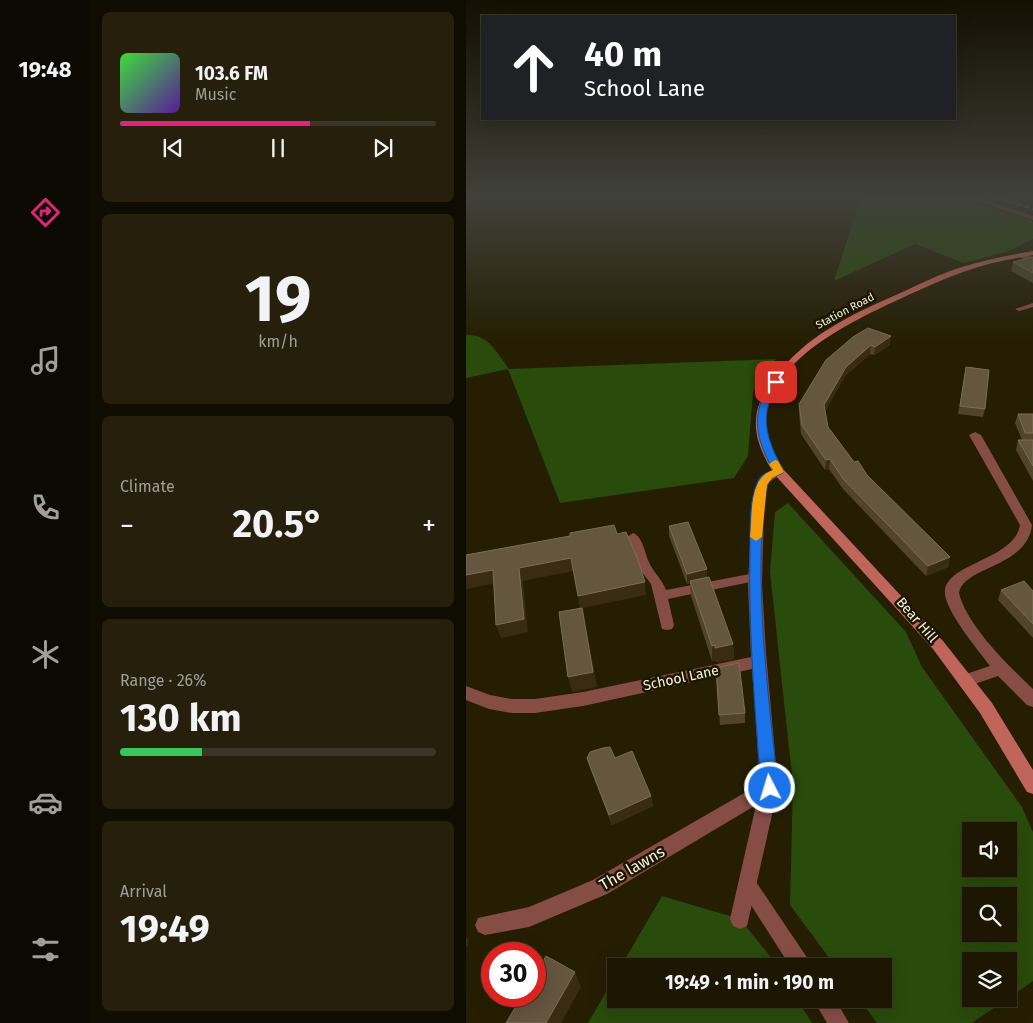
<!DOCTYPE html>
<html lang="en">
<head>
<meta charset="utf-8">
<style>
	:root { --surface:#1c1602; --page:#251f0c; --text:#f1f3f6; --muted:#a09f99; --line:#3a3524; --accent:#db2777 }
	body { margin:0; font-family:"Fira Sans",sans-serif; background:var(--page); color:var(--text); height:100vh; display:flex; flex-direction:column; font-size:19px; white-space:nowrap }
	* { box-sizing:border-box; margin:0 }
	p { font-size:16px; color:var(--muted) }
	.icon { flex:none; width:28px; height:28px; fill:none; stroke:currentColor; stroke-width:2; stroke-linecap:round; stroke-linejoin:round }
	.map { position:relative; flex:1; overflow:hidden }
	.panel { display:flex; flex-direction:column; gap:12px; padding:12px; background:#0f0c01; width:376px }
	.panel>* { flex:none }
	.guide { position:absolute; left:15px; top:15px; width:475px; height:105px; border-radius:0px; box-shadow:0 5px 20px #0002,0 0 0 1px var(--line); background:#202124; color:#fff; overflow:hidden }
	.buttons { position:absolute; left:496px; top:822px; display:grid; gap:10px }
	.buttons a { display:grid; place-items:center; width:55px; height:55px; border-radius:0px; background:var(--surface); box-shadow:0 5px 20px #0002,0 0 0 1px var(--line); font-size:25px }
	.speed { position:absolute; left:15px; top:942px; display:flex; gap:10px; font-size:25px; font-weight:700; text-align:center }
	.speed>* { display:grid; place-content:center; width:65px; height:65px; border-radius:50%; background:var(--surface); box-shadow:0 5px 20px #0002,0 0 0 1px var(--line); line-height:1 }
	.speed .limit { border:8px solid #d22; background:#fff; color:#111 }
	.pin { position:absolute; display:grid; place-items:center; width:42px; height:42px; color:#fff; margin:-21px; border-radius:10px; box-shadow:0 2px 8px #0006 }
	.me { position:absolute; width:55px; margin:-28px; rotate:355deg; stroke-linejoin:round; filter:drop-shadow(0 0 4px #0008) }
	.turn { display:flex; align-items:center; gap:18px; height:105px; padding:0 20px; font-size:22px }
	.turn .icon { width:65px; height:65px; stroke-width:2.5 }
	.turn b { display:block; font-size:35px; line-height:42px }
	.big { font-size:38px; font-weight:700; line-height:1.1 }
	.panel .widget { flex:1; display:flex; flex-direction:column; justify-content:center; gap:8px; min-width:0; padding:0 18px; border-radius:8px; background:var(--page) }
	.panel .dial { align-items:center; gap:0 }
	.dial b { font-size:65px; line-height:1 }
	.song { display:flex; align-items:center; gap:15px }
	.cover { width:60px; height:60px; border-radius:8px; background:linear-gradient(135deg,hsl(120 70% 55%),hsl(270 70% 35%)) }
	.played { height:5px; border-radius:2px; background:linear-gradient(90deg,var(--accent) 60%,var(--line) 60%) }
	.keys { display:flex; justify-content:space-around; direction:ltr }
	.heat { display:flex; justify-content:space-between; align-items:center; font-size:28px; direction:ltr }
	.charge { height:8px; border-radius:4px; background:linear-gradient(90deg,#34c759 26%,var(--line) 0) }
	.trip { position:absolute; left:141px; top:958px; width:285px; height:50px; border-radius:0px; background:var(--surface); box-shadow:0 5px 20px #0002,0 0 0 1px var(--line); font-weight:700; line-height:50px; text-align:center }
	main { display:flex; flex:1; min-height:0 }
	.tabs { display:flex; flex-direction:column; width:90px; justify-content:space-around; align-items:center; background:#0b0901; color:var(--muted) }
	.tabs .icon { width:35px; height:35px }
	.tabs .current { color:var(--accent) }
	.tabs b { font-size:22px; color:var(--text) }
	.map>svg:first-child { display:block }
	.green { fill:#294b0b; fill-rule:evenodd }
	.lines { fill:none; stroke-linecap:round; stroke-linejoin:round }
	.lane { fill:#864d47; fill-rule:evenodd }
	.street { fill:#864d47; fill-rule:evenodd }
	.secondary { fill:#c0655c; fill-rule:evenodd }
	.rail { stroke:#a5a08b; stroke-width:2.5; stroke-dasharray:4 4; stroke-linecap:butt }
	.wall { fill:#52432c }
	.shaded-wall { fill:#392c13 }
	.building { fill:#64563f; stroke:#7a6e58 }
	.route { fill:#1a73e8; stroke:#114b97 }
	.slow { fill:#f59e0b }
	.labels { text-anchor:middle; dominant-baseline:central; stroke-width:5; stroke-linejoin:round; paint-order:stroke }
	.far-street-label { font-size:11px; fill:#f5f0e0; stroke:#1c1500 }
	.street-label { font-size:14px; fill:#f5f0e0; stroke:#1c1500 }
	.near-street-label { font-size:16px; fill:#f5f0e0; stroke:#1c1500 }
</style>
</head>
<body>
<main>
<nav class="tabs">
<b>19:48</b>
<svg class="icon current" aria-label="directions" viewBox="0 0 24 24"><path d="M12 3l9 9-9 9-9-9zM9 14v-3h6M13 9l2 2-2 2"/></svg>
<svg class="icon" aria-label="music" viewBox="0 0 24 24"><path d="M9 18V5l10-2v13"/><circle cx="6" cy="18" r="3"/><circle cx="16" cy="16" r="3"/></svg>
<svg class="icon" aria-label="phone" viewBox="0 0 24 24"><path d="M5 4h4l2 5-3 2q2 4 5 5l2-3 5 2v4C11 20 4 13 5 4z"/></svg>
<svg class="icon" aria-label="climate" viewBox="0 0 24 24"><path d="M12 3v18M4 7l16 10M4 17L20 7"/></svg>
<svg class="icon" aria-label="car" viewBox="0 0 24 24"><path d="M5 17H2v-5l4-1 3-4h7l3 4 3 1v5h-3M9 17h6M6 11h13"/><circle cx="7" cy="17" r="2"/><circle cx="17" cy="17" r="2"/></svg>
<svg class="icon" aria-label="filters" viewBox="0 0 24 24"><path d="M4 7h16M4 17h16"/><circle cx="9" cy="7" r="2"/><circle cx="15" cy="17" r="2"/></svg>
</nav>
<section class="panel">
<div class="widget">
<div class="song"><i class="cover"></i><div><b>103.6 FM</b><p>Music</p></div></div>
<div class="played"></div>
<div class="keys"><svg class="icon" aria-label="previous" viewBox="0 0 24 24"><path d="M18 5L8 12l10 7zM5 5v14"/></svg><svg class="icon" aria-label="pause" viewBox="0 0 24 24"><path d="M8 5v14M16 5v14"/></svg><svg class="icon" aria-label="next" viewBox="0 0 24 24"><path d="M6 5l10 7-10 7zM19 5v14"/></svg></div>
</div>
<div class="widget dial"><b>19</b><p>km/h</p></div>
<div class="widget"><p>Climate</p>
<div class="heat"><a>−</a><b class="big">20.5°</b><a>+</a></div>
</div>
<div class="widget"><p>Range · 26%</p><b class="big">130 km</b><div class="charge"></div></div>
<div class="widget"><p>Arrival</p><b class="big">19:49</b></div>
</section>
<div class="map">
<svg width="567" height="1023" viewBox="0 0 567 1023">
	<rect width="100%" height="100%" fill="#251e03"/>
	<g class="green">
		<polygon points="395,197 491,197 567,222 567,239 543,251 498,263 449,244 368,281"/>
		<path d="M 0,335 C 23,334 31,353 43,369 L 310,359 L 287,392 L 282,456 L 268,478 L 94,503 L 42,369 L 0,378 Z"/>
		<path d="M 322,503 L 440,632 L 456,667 L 556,807 L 567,832 L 567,981 L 543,998 L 542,961 L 505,961 L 505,999 L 541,999 L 506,1023 L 411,1023 L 393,999 L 418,999 L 418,966 L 369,966 L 324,905 L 327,785 L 304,572 L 309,512 ZM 542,831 L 542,869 L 505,869 L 505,831 ZM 542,896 L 542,934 L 505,934 L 505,896 Z"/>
		<polygon points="196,896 274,919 312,966 155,966"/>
		<polygon points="150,975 150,999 331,999 346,1023 122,1023"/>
	</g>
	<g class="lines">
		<g class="lane">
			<polygon points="500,197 510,197 567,216 567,220"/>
			<polygon points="567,303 567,307 553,311 549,309"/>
			<path d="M 167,533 C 176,536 179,552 182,560 C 186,571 196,579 200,590 L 289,573 L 293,574 L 295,577 L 293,580 L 289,581 L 202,599 L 208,625 L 206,629 L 201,630 L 196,629 L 185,584 L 173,568 L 161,537 Z"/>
			<polygon points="282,876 288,879 342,959 344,966 324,966 276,891 273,885 276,879"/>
			<polygon points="347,999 369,999 383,1023 361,1023"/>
		</g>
		<g class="street">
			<polygon points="553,253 567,257 567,262 553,257"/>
			<path d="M 509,432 L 515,435 L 566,525 C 561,568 497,566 493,593 C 501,626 543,666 567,689 L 567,707 L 561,705 L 532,676 L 500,687 L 494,686 L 492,681 L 494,676 L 524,666 C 512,650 481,613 479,594 C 476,563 548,561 554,525 L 503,435 Z"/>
			<polygon points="313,468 319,472 303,482 298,499 296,585 300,653 312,788 281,926 274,929 267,926 264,919 290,805 141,894 63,927 19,935 12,932 9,925 12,918 63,907 127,880 294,784 286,669 117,706 69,713 46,713 23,709 0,700 0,686 24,695 46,699 69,699 117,692 285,657 282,585 286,499 294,477"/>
		</g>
		<path class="secondary" d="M 567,251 L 567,255 C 544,259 522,263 500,271 C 479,278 458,288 438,297 C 389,320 303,358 300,421 C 300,439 309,455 318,470 L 477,641 L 526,703 L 567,770 L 567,794 L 561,792 L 514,713 L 467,649 L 309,475 C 299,460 289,440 290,422 C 290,405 299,390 309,377 C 340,336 384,315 430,295 C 452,285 473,274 496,267 C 519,260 543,255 567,251 Z"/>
		<polyline class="rail" points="528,197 567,209"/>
	</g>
	<g class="wall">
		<polygon points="567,257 567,283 545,271 547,262"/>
		<polygon points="387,337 424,345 408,355 404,354 379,376 359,411 362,427 388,462 484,557 482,567 460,576 377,489 363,469 359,470 335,434 333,413 333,404"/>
		<polygon points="500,367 519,409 517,417 492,414"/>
		<polygon points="552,414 567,414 567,481 550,450 552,440 556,440 549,423"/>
		<polygon points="203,526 241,578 267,644 268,659 250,662 250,660 246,661 225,596 224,583 221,584 203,536"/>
		<polygon points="535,590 567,591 567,638 532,600"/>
		<polygon points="250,668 279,713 279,723 254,725"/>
		<polygon points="121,758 185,796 187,806 146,825 124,768"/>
	</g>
	<g class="shaded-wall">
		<polygon points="425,336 424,345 408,355 409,347"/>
		<polygon points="405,345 404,354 379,376 358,414 358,405 380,367"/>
		<polygon points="364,459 363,469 359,470 360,460"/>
		<polygon points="484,557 482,567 460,576 462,566"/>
		<polygon points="105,558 107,571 57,581 62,632 35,638 30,625 53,568"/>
		<polygon points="241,569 241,579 221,584 221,574"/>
		<polygon points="27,570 31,583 0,589 0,575"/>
		<polygon points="179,582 180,595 117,608 131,687 106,692 102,677 114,609 112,596"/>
		<polygon points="267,644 268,659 250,662 249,648"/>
		<polygon points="249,645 250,660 246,661 246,646"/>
		<polygon points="185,796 187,806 146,825 143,815"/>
		<polygon points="0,937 3,942 0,947"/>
		<polygon points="109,972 115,987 95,1023 80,1023"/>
	</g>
	<g class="building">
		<polygon points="567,257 567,273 547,262"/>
		<polygon points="402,328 425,336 409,347 405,345 380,367 358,405 362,427 388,462 392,461 401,475 484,557 462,566 378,480 364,459 360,460 336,425 333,404 360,360 387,337"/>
		<polygon points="500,367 523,370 519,409 494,406"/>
		<polygon points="552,414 567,414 567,433 559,433"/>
		<polygon points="552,440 567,440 567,466"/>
		<polygon points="222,522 241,569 221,574 203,526"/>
		<polygon points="148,525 151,534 160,532 172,560 179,582 112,596 105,558 53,568 58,619 30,625 27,570 0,575 0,555 104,536 104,533"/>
		<polygon points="243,577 267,644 249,648 249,645 246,646 224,581"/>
		<polygon points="558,581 567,591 567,624 535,590"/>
		<polygon points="116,608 127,672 102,677 93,612"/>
		<polygon points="273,663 279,713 253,715 250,668"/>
		<polygon points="144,747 149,758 166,751 185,796 143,815 121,758 124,752 137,748"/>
		<polygon points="80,956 109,972 80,1023 40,1023 56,996 69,996 69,975"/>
	</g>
	<linearGradient id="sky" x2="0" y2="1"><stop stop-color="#141002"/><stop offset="0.58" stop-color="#404139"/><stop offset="1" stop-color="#404139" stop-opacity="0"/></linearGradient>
	<rect width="567" height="341" fill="url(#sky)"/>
	<path class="route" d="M 310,379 L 314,382 C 310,390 304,399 302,407 C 296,430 308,453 318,472 C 314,476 306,476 303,481 C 297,490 298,505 297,515 C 290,606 303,698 312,788 L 309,793 L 304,796 L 298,793 L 295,788 C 289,708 282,629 284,549 C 284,528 283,500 292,481 C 295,475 301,472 307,470 C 293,445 285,421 298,395 C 301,389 303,381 310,379 Z"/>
	<path class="slow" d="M 309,460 L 312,461 L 318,472 L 306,478 L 301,485 L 296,537 L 290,541 L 284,537 C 287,514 282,479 307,470 L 303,464 Z"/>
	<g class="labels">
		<g class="far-street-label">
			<text transform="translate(379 311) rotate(-28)">Station Road</text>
		</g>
		<g class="street-label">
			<text transform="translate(451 620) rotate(49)">Bear Hill</text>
			<text transform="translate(215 678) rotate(-12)">School Lane</text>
		</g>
		<g class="near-street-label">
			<text transform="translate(166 868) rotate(-30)">The lawns</text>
		</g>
	</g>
</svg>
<div class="buttons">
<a><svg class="icon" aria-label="sound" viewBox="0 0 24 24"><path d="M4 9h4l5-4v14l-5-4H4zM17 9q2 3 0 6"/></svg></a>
<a><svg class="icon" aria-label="search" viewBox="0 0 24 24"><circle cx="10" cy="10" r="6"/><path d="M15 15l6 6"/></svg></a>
<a><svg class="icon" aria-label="layers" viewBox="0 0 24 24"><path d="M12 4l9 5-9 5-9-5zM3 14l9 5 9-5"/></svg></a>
</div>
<div class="speed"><div class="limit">30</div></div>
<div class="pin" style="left:310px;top:382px;background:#d93025"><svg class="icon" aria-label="arrive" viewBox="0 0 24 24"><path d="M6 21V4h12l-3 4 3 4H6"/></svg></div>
<svg class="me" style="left:304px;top:788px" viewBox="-20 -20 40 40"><circle r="17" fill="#1a73e8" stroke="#fff" stroke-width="3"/><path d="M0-11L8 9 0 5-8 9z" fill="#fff"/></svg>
<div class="trip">19:49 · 1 min · 190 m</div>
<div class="guide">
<div class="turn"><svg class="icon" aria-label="ahead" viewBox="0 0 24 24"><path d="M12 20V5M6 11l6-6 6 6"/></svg><div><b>40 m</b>School Lane</div></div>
</div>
</div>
</main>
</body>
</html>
